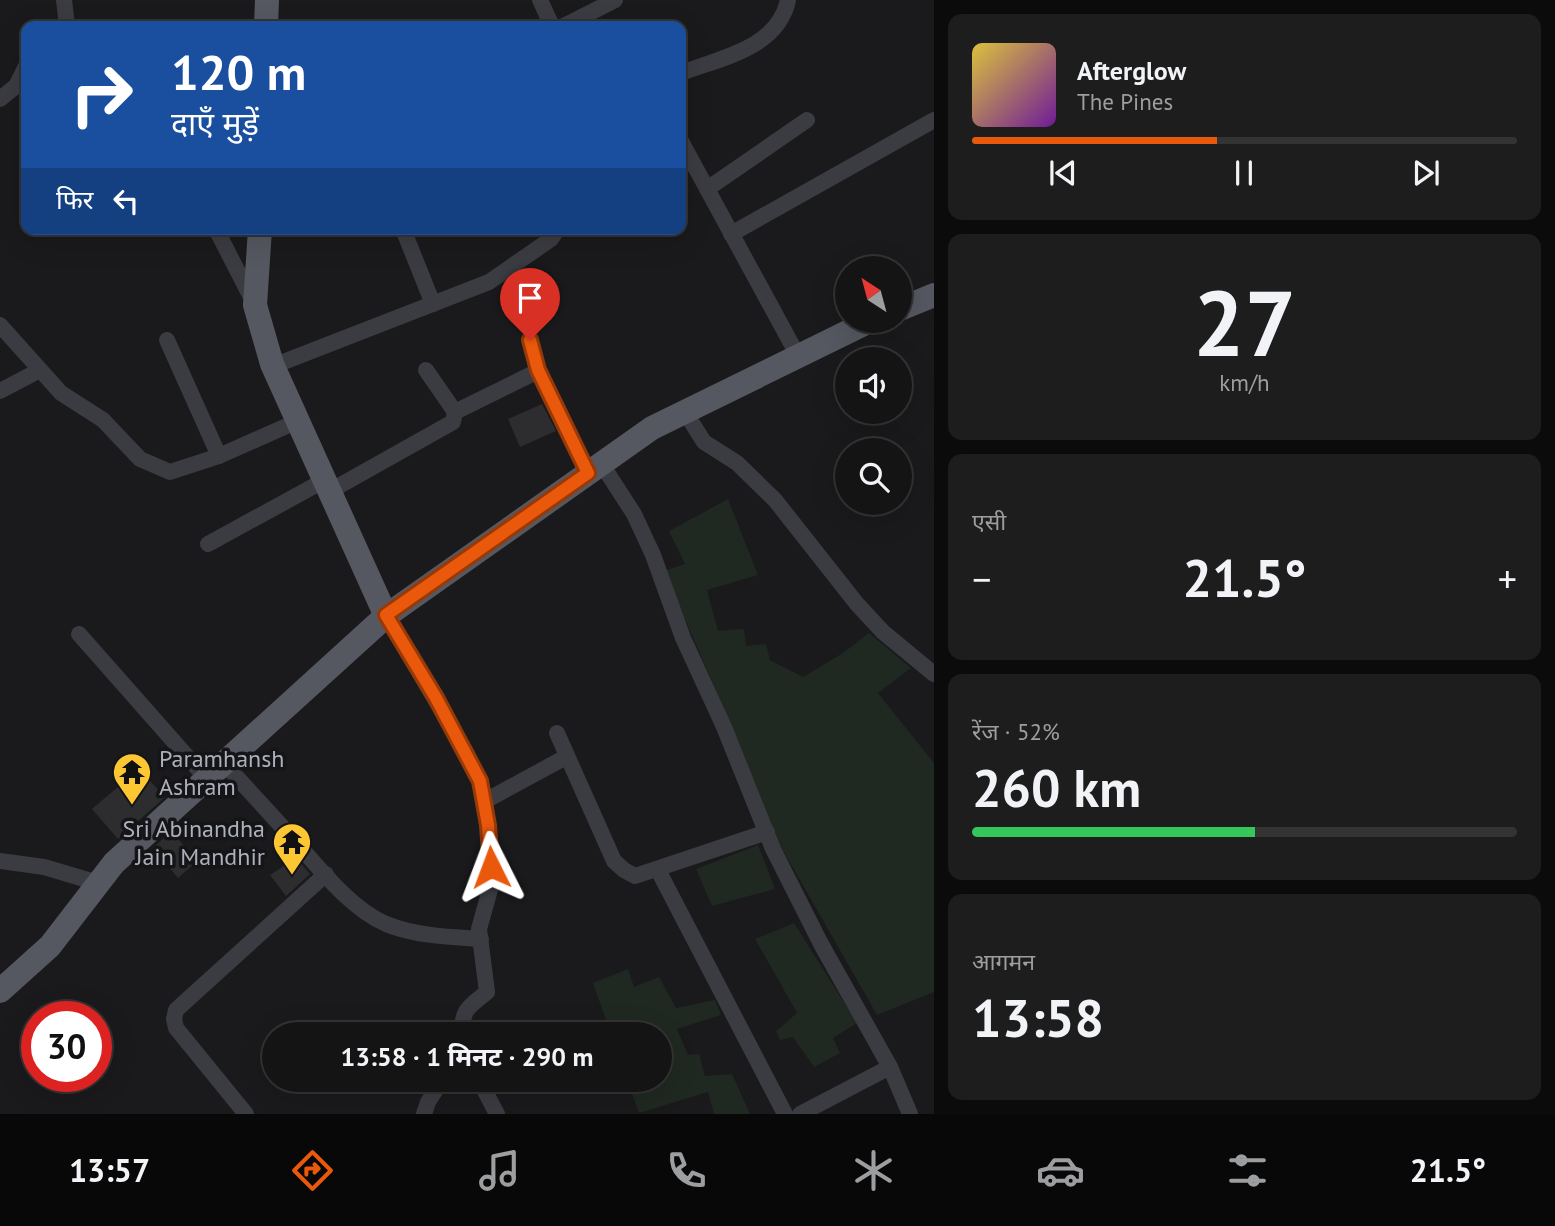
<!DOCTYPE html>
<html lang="hi">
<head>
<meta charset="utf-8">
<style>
	:root { --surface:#141415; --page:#1d1d1e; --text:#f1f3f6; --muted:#9d9ea0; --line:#333334; --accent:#ea580c }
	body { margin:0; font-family:"PT Sans","Noto Sans Devanagari",sans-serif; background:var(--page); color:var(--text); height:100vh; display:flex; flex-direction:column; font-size:26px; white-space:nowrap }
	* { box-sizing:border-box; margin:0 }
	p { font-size:23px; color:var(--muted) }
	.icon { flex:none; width:38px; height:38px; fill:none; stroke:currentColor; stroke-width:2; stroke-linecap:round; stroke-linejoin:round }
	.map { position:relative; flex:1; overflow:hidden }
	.sheet { display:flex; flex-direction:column; gap:14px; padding:14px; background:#0b0b0c; width:621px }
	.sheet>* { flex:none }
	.top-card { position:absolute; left:21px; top:21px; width:665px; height:214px; border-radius:14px; box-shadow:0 7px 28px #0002,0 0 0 2px var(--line); background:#1a4fa0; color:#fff; overflow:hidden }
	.needle { width:46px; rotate:324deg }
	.tools { position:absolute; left:835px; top:256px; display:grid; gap:14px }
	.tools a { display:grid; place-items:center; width:77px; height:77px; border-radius:50%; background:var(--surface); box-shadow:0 7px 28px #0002,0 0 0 2px var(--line); font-size:35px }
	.speed { position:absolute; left:21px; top:1001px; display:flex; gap:14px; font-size:35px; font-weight:700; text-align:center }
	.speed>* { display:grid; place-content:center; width:91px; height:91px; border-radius:50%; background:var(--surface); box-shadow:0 7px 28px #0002,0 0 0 2px var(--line); line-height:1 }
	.speed .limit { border:10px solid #d22; background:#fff; color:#111 }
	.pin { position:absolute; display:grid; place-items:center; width:60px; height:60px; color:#fff; margin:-72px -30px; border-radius:50% 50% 50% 0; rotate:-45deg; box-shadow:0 0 7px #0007 }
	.pin .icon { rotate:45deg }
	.me { position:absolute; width:77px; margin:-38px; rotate:357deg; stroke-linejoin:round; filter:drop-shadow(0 0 5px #0008) }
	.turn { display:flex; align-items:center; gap:24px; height:147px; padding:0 35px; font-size:32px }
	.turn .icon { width:91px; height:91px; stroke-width:2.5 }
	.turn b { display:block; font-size:49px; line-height:60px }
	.then { display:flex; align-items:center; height:66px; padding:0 35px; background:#0003; gap:14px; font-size:26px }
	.big { font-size:52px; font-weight:700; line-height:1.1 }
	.sheet .tile { flex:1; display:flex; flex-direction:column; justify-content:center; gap:10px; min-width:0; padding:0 24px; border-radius:14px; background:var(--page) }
	.sheet .dial { align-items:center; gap:0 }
	.dial b { font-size:91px; line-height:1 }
	.song { display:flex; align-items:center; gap:21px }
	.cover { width:84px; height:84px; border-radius:10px; background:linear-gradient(135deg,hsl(50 70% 55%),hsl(280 70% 35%)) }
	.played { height:7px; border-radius:4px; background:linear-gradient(90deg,var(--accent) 45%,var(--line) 45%) }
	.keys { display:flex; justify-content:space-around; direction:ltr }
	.heat { display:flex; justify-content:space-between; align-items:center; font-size:38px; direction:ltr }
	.charge { height:10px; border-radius:5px; background:linear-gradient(90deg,#34c759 52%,var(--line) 0) }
	.trip { position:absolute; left:262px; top:1022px; width:410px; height:70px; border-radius:35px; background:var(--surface); box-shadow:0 7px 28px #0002,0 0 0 2px var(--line); font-weight:700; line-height:70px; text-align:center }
	.tabs { display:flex; height:112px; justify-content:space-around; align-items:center; background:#080808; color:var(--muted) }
	.tabs .icon { width:49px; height:49px }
	.tabs .selected { color:var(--accent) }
	.tabs b { font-size:32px; color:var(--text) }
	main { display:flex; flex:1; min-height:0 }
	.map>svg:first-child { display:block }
	.green { fill:#1f2821 }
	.building { fill:#2d2d30 }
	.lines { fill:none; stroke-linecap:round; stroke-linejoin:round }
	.minor { stroke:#3b3b42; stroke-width:16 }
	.primary { stroke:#565861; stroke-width:24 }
	.route-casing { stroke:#983908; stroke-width:18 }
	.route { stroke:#ea580c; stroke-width:12 }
	.labels { text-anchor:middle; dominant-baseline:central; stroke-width:7; stroke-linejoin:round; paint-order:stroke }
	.poi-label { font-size:24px; fill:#acb0bc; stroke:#151517; text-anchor:start }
</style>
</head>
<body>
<main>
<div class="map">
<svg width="934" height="1114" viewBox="0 0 934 1114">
	<rect width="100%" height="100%" fill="#1a1a1c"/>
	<g class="green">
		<polygon points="728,499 758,575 707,590 718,631 744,629 746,646 766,644 770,660 803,677 843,653 869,633 911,668 878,693 934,763 934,992 877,1015 773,833 732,727 664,571 685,564 669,531"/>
		<polygon points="758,845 775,889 712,906 696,869"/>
		<polygon points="794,923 857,1023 833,1038 840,1053 814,1067 793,1037 780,1040 776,1031 797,1013 755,939"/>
		<polygon points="628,969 634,987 659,977 676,1008 715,1000 721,1015 677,1029 688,1055 699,1054 705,1076 732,1074 750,1114 714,1114 708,1092 639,1113 627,1080 660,1080 660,1034 611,1034 593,983"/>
	</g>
	<g class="building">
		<polygon points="542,404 556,431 520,447 508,419"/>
		<polygon points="139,769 165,797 118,839 92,809"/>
		<polygon points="172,831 196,862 178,878 153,848"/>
		<polygon points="296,858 310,874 286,896 270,875"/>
	</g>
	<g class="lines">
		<g class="minor">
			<polyline points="64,0 67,26"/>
			<polyline points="540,0 552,26"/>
			<polyline points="564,26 615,0"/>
			<path d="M 681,73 C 721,58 778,48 788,0"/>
			<polyline points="0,99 16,86 26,66"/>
			<polyline points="681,141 798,356"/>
			<polyline points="707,189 807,120"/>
			<polyline points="216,229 254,303"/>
			<polyline points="403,229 433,304"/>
			<polyline points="731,234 934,120"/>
			<polyline points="0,325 61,393 103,420 140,459 170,472 219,456 298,421"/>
			<polyline points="167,340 219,456"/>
			<polyline points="530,340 538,371 588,473"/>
			<polyline points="273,366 489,282 551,239 558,229"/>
			<polyline points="0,391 40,370"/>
			<polyline points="455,412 538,371"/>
			<polyline points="685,412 704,442 737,463 775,500 857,604 883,632 934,674"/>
			<polyline points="601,463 634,514 653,555 683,638 724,727 773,849 821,944 890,1067 910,1114"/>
			<polyline points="330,491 453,422 455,412 426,370"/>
			<polyline points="208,544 325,480"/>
			<path d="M 386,616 L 466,752 L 480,781 L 485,801 L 491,848 L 491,886 L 479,929 L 487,992 C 470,1006 460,1010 463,1034"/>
			<polyline points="79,634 206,778"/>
			<polyline points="557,733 614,861 624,870 635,876 767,832"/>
			<path d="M 223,762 C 247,788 271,815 295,841 C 320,869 351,909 386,924 C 416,936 449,937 481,939"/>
			<polyline points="485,801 566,757"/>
			<polyline points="0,861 44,867 98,883"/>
			<polyline points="658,870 785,1114"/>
			<polyline points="479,1080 497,1114"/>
			<polyline points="246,1114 176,1028 174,1019 176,1010 326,874"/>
			<polyline points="424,1114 428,1102 442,1080"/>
			<polyline points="800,1114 890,1067"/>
		</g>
		<g class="primary">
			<polyline points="266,26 267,0"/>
			<polyline points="260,229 255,305 272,364 386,616"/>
			<polyline points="900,309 934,295"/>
			<polyline points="0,991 50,946 114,863 386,616 652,428 872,320"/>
		</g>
	</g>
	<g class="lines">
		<g class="route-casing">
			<polyline id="route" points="491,867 488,825 480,781 436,698 386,615 588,473 538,370 530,340"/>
		</g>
		<use href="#route" class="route"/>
	</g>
	<defs>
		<g id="temple-pin" transform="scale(2.0125)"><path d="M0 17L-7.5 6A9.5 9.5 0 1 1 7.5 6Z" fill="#fcc733" stroke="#151517"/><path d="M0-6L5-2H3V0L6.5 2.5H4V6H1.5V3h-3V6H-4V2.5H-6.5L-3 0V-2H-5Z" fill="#111"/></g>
	</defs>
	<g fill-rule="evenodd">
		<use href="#temple-pin" x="132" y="772"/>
		<use href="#temple-pin" x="292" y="842"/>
	</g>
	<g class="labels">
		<g class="poi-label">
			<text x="159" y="758">Paramhansh<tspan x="159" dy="28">Ashram</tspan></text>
			<text x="265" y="828" text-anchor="end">Sri Abinandha<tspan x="265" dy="28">Jain Mandhir</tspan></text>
		</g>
	</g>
</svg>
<div class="tools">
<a><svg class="needle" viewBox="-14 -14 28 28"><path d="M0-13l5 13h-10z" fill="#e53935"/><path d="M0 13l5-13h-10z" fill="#9d9ea0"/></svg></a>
<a><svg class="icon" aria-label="sound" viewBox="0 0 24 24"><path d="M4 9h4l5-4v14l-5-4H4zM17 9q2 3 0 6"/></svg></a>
<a><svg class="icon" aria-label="search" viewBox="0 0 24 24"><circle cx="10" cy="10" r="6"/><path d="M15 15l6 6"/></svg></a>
</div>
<div class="speed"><div class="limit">30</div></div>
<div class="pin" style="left:530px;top:340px;background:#d93025"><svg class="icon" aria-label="arrive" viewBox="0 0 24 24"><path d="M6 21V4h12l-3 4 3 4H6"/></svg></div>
<svg class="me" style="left:491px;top:867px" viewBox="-20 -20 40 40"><path d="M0-17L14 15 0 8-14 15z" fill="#ea580c" stroke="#fff" stroke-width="4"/></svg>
<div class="trip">13:58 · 1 मिनट · 290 m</div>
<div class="top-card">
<div class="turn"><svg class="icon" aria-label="right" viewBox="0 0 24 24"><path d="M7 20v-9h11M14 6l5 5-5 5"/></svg><div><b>120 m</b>दाएँ मुड़ें</div></div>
<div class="then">फिर<svg class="icon" aria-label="left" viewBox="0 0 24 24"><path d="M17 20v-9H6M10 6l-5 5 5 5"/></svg></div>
</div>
</div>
<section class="sheet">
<div class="tile">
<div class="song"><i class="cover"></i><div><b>Afterglow</b><p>The Pines</p></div></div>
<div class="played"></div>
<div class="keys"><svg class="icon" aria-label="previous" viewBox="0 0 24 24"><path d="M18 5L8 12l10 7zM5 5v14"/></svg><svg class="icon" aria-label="pause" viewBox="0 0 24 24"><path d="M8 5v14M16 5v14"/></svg><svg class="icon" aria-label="next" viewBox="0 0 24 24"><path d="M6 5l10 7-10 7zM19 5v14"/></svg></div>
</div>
<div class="tile dial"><b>27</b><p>km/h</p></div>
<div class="tile"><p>एसी</p>
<div class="heat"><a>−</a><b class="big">21.5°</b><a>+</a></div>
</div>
<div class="tile"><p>रेंज · 52%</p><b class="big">260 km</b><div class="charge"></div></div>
<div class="tile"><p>आगमन</p><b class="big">13:58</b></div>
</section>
</main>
<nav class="tabs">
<b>13:57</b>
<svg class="icon selected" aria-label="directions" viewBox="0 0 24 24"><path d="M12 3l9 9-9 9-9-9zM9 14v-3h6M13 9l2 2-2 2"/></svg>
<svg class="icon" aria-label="music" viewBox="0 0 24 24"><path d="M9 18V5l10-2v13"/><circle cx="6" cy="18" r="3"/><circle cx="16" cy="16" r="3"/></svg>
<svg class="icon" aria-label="phone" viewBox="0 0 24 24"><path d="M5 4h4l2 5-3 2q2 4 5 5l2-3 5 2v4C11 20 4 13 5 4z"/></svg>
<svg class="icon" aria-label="climate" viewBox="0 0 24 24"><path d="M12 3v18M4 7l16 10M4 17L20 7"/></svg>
<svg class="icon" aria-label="car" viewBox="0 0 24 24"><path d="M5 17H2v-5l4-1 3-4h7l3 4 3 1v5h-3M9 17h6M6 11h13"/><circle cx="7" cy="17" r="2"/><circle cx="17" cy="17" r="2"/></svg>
<svg class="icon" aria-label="filters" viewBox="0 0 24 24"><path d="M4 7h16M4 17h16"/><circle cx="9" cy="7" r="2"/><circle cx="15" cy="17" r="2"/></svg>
<b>21.5°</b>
</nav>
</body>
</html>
